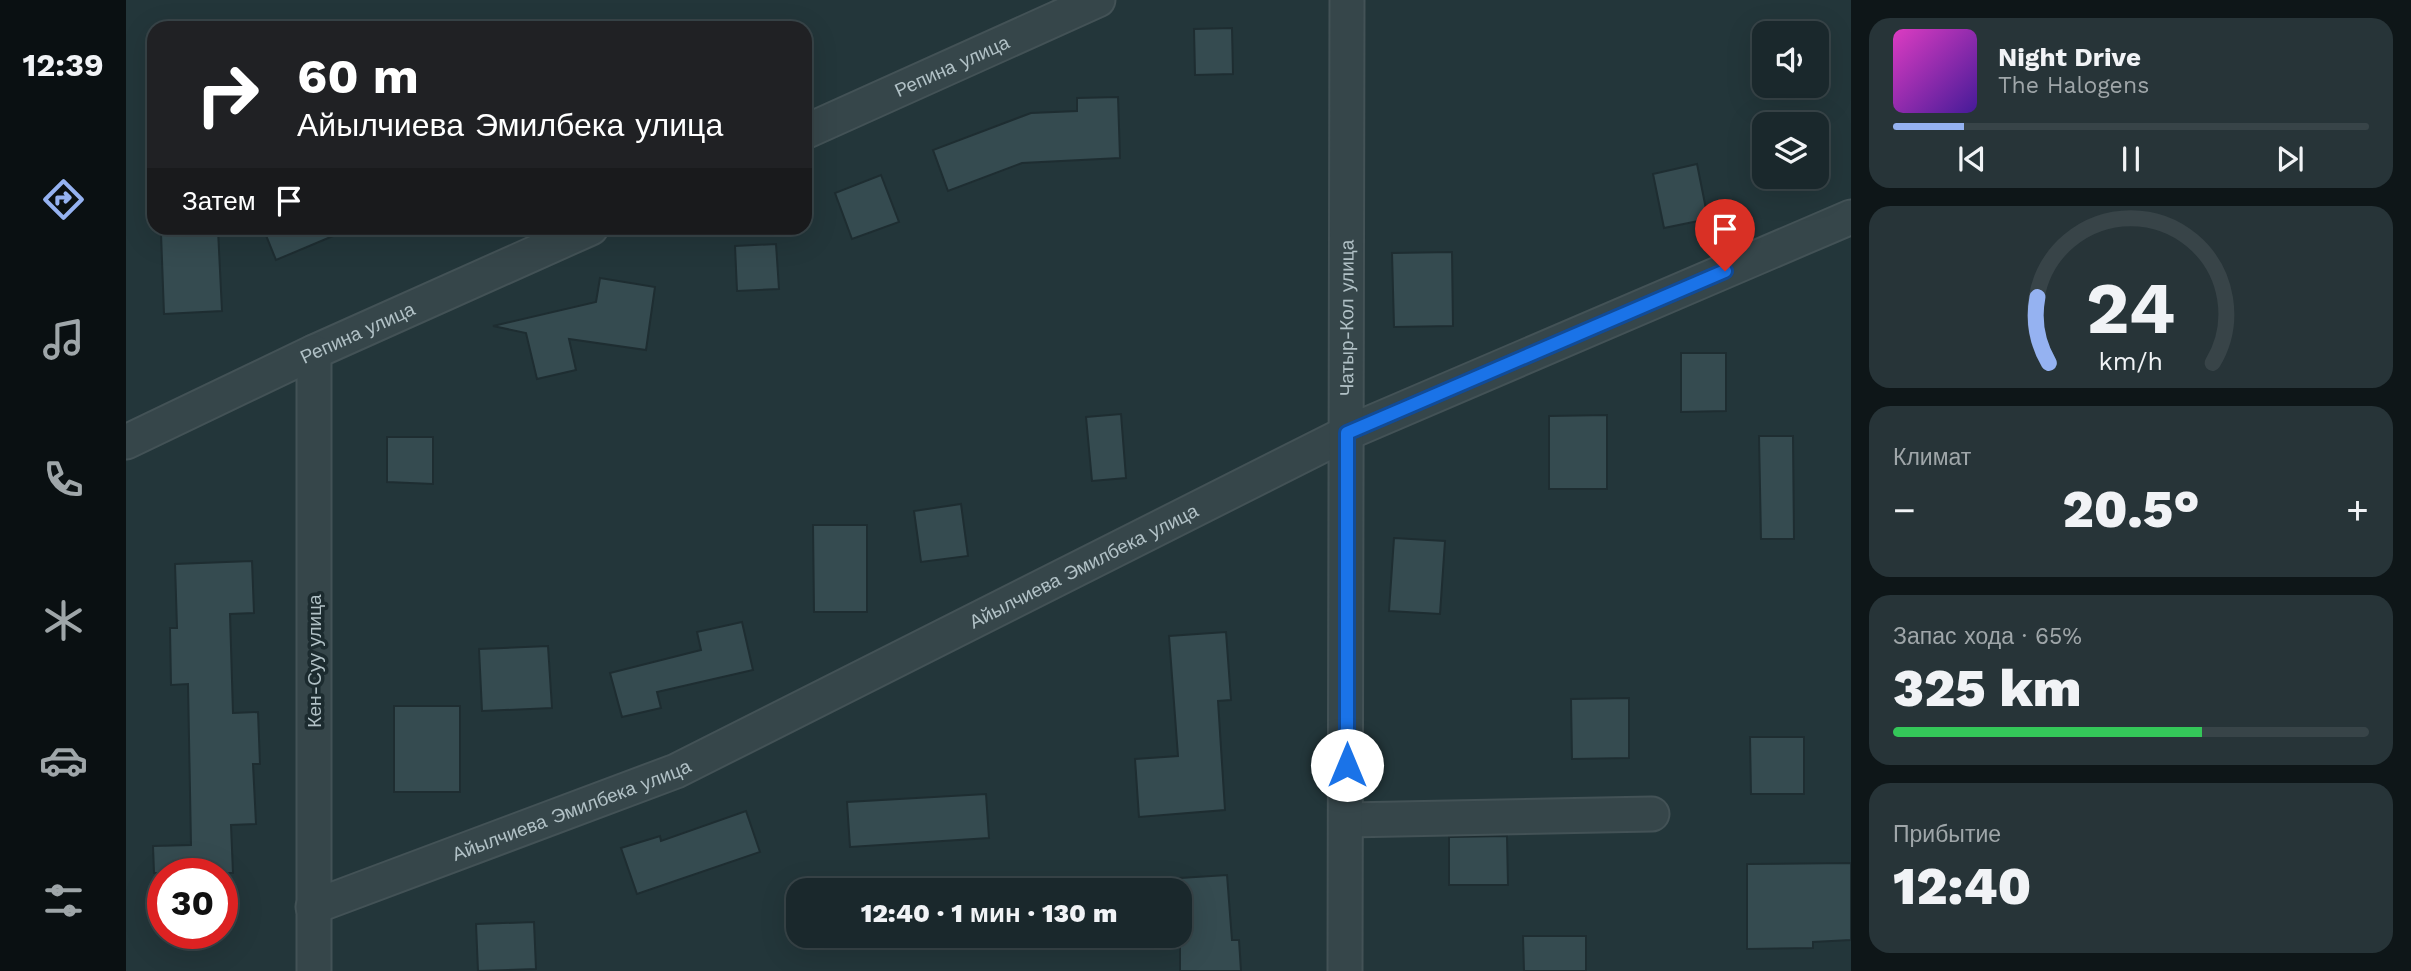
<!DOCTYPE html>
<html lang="ru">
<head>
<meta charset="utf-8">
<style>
	:root { --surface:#1a282c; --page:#273438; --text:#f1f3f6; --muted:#9fa6a9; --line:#384448; --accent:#95b2f1 }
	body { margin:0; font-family:"Work Sans",sans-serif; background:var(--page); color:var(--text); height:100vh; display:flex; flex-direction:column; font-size:26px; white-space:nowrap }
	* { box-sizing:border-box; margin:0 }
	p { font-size:23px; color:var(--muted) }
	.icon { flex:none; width:38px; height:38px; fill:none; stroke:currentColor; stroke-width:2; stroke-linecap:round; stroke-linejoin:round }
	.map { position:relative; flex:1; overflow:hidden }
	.drawer { display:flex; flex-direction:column; gap:18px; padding:18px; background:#0e1618; width:560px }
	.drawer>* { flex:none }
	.top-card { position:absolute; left:21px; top:21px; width:665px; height:214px; border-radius:21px; box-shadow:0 7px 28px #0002,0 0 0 2px var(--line); background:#202124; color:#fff; overflow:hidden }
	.fabs { position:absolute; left:1626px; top:21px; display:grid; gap:14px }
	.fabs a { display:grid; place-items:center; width:77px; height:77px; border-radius:14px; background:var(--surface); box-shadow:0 7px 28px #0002,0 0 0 2px var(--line); font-size:35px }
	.speed { position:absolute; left:21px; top:858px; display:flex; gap:14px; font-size:35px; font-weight:700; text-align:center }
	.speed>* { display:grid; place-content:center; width:91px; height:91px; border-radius:50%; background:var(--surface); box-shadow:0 7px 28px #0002,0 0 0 2px var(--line); line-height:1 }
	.speed .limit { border:10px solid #d22; background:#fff; color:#111 }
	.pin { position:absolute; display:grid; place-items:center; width:60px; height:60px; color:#fff; margin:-72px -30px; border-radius:50% 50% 50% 0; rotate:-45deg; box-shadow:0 0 7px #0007 }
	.pin .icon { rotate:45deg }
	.me { position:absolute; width:77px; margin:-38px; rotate:0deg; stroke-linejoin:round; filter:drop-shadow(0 0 5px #0008) }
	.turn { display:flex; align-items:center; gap:24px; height:147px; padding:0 35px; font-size:32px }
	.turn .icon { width:91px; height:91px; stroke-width:2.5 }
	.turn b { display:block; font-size:49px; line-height:60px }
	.then { display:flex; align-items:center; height:66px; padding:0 35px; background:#0003; gap:14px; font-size:26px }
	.big { font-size:52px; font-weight:800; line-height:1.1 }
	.drawer .tile { flex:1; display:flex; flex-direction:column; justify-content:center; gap:10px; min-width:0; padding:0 24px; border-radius:21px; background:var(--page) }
	.drawer .dial { align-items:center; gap:0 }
	.dial svg { height:182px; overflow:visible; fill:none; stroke:var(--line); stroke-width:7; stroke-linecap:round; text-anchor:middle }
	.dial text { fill:var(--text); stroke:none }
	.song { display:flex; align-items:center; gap:21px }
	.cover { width:84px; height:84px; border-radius:10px; background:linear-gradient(135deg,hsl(310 70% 55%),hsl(260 70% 35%)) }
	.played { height:7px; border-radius:4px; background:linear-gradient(90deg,var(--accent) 15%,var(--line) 15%) }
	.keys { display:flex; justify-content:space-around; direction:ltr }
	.heat { display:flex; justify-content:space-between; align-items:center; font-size:38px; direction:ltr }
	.charge { height:10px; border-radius:5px; background:linear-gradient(90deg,#34c759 65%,var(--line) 0) }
	.trip { position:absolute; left:660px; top:878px; width:406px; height:70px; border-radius:21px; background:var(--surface); box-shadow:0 7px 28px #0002,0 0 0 2px var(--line); font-weight:800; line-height:70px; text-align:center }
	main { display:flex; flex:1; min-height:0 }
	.tabs { display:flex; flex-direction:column; width:126px; justify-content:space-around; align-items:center; background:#0a1012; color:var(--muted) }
	.tabs .icon { width:49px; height:49px }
	.tabs .active { color:var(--accent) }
	.tabs b { font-size:32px; color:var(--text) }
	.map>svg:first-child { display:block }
	.building { fill:#354b50; stroke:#1e2d31; stroke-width:2 }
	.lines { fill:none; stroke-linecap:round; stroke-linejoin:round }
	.minor-casing { stroke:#435256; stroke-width:37 }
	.minor { stroke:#36464a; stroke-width:33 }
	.route-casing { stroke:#114b97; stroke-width:18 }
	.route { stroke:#1a73e8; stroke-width:12 }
	.labels { text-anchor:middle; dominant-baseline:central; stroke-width:7; stroke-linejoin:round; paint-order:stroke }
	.street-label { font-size:19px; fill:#b1c1c6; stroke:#1c2b2f }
</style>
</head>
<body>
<main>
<nav class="tabs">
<b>12:39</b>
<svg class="icon active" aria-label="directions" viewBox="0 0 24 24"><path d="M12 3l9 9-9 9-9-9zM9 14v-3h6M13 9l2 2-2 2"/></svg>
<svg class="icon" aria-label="music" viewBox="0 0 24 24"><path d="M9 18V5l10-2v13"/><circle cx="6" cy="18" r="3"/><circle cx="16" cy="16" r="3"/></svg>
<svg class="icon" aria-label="phone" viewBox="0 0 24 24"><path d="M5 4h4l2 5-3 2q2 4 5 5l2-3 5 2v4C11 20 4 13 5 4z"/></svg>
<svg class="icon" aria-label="climate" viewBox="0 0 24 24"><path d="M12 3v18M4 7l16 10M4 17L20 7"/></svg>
<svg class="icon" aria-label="car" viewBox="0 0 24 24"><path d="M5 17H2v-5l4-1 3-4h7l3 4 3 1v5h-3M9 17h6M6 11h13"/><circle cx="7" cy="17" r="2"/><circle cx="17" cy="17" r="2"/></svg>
<svg class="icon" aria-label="filters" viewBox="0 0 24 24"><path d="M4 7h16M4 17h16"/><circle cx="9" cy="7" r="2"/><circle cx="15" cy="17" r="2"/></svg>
</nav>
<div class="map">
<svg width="1725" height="971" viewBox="0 0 1725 971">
	<rect width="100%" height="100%" fill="#23363a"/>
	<g class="building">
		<polygon points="1106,28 1107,74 1069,75 1068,29"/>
		<polygon points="992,97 994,158 896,163 822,191 807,150 905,113 951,111 951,98"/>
		<polygon points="1571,164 1582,219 1538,228 1527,174"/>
		<polygon points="755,175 773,222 726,239 709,193"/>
		<polygon points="137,228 226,228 150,260"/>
		<polygon points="92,230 96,311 38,314 35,233"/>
		<polygon points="650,244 653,289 611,291 609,246"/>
		<polygon points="1326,252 1327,326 1268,327 1266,253"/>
		<polygon points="474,278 529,287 520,350 443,339 450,370 411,379 400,333 367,326 470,302"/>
		<polygon points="1555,353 1600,353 1600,411 1555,412"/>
		<polygon points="995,414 1000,478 966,481 960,417"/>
		<polygon points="1481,415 1481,489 1423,489 1423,416"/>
		<polygon points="1633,436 1667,436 1668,539 1635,539"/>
		<polygon points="261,437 307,437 307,484 261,482"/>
		<polygon points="835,504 842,556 795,562 788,511"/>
		<polygon points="687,525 741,525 741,612 688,612"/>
		<polygon points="1268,538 1319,541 1314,614 1263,611"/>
		<polygon points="126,561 128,613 104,614 107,713 132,712 134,764 127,764 130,824 105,825 107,873 28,873 27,846 65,845 62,684 45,685 44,628 51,628 49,564"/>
		<polygon points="616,622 627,670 531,692 535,708 496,717 484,673 575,650 571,632"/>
		<polygon points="1100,632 1105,700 1092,701 1099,810 1013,817 1009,759 1052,756 1043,636"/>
		<polygon points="422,646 426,708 356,711 353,649"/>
		<polygon points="1503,698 1503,758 1446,759 1445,699"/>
		<rect x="268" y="706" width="66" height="86"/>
		<polygon points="1624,737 1678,737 1678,794 1625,794"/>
		<polygon points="860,794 863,838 724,847 721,802"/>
		<polygon points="620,811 634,852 511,894 495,848 534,836 535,841"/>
		<polygon points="1381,836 1382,885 1323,885 1323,837"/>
		<polygon points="1725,863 1725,940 1687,942 1687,948 1621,949 1621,864"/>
		<polygon points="1101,875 1106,940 1113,940 1115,971 1054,971 1054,878"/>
		<polygon points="408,922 410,969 352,971 350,924"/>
		<polygon points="1397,936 1460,936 1460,971 1398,971"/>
	</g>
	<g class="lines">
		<g class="minor-casing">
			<g id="minor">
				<path id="s1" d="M 679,132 L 972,0"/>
				<path id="s2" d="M 0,442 L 188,352 L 465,228"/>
				<polyline points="1221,820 1526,814"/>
				<path id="s3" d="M 187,907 L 550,771 L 1221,433 L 1725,217"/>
				<polyline points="188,971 188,352"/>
				<path id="s4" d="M 1219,971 L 1221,0"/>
			</g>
		</g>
		<use href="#minor" class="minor"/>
	</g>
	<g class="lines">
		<g class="route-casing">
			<polyline id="route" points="1221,765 1221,433 1599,271"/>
		</g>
		<use href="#route" class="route"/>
	</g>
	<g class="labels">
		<g class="street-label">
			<text stroke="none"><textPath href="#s1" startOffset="161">Репина улица</textPath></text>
			<text stroke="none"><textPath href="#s4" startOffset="653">Чатыр-Кол улица</textPath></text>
			<text stroke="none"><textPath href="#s2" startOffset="256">Репина улица</textPath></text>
			<text stroke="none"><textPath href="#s3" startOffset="844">Айылчиева Эмилбека улица</textPath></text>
			<text transform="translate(188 661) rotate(-90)">Кен-Суу улица</text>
			<text stroke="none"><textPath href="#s3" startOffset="276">Айылчиева Эмилбека улица</textPath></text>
		</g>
	</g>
</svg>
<div class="fabs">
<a><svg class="icon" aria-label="sound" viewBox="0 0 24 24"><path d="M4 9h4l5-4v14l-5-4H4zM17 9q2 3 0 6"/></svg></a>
<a><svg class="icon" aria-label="layers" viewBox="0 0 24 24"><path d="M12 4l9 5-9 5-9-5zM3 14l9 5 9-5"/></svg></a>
</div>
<div class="speed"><div class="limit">30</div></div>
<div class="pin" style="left:1599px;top:271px;background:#d93025"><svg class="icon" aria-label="arrive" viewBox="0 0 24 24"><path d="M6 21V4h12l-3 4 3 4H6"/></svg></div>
<svg class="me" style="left:1221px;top:765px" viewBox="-20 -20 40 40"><circle r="19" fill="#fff"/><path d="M0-13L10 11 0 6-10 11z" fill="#1a73e8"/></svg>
<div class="trip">12:40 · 1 мин · 130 m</div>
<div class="top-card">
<div class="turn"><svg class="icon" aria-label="right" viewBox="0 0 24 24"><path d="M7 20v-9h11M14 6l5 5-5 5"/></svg><div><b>60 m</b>Айылчиева Эмилбека улица</div></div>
<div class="then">Затем<svg class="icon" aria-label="arrive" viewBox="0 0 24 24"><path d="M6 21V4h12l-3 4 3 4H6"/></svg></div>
</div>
</div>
<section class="drawer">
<div class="tile">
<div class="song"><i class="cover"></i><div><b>Night Drive</b><p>The Halogens</p></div></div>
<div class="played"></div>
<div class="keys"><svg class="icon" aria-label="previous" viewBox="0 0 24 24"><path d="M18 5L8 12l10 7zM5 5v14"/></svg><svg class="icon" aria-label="pause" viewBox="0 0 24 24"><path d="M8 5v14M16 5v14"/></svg><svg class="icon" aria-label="next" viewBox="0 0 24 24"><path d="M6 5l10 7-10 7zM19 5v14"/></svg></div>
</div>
<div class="tile dial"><svg viewBox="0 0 100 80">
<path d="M14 69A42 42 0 1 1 86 69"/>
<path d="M14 69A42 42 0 0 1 9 40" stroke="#95b2f1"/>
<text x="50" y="56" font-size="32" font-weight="700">24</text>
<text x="50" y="72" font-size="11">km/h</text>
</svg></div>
<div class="tile"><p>Климат</p>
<div class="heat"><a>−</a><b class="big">20.5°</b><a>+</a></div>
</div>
<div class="tile"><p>Запас хода · 65%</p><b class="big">325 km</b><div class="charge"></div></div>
<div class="tile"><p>Прибытие</p><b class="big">12:40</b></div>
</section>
</main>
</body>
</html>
